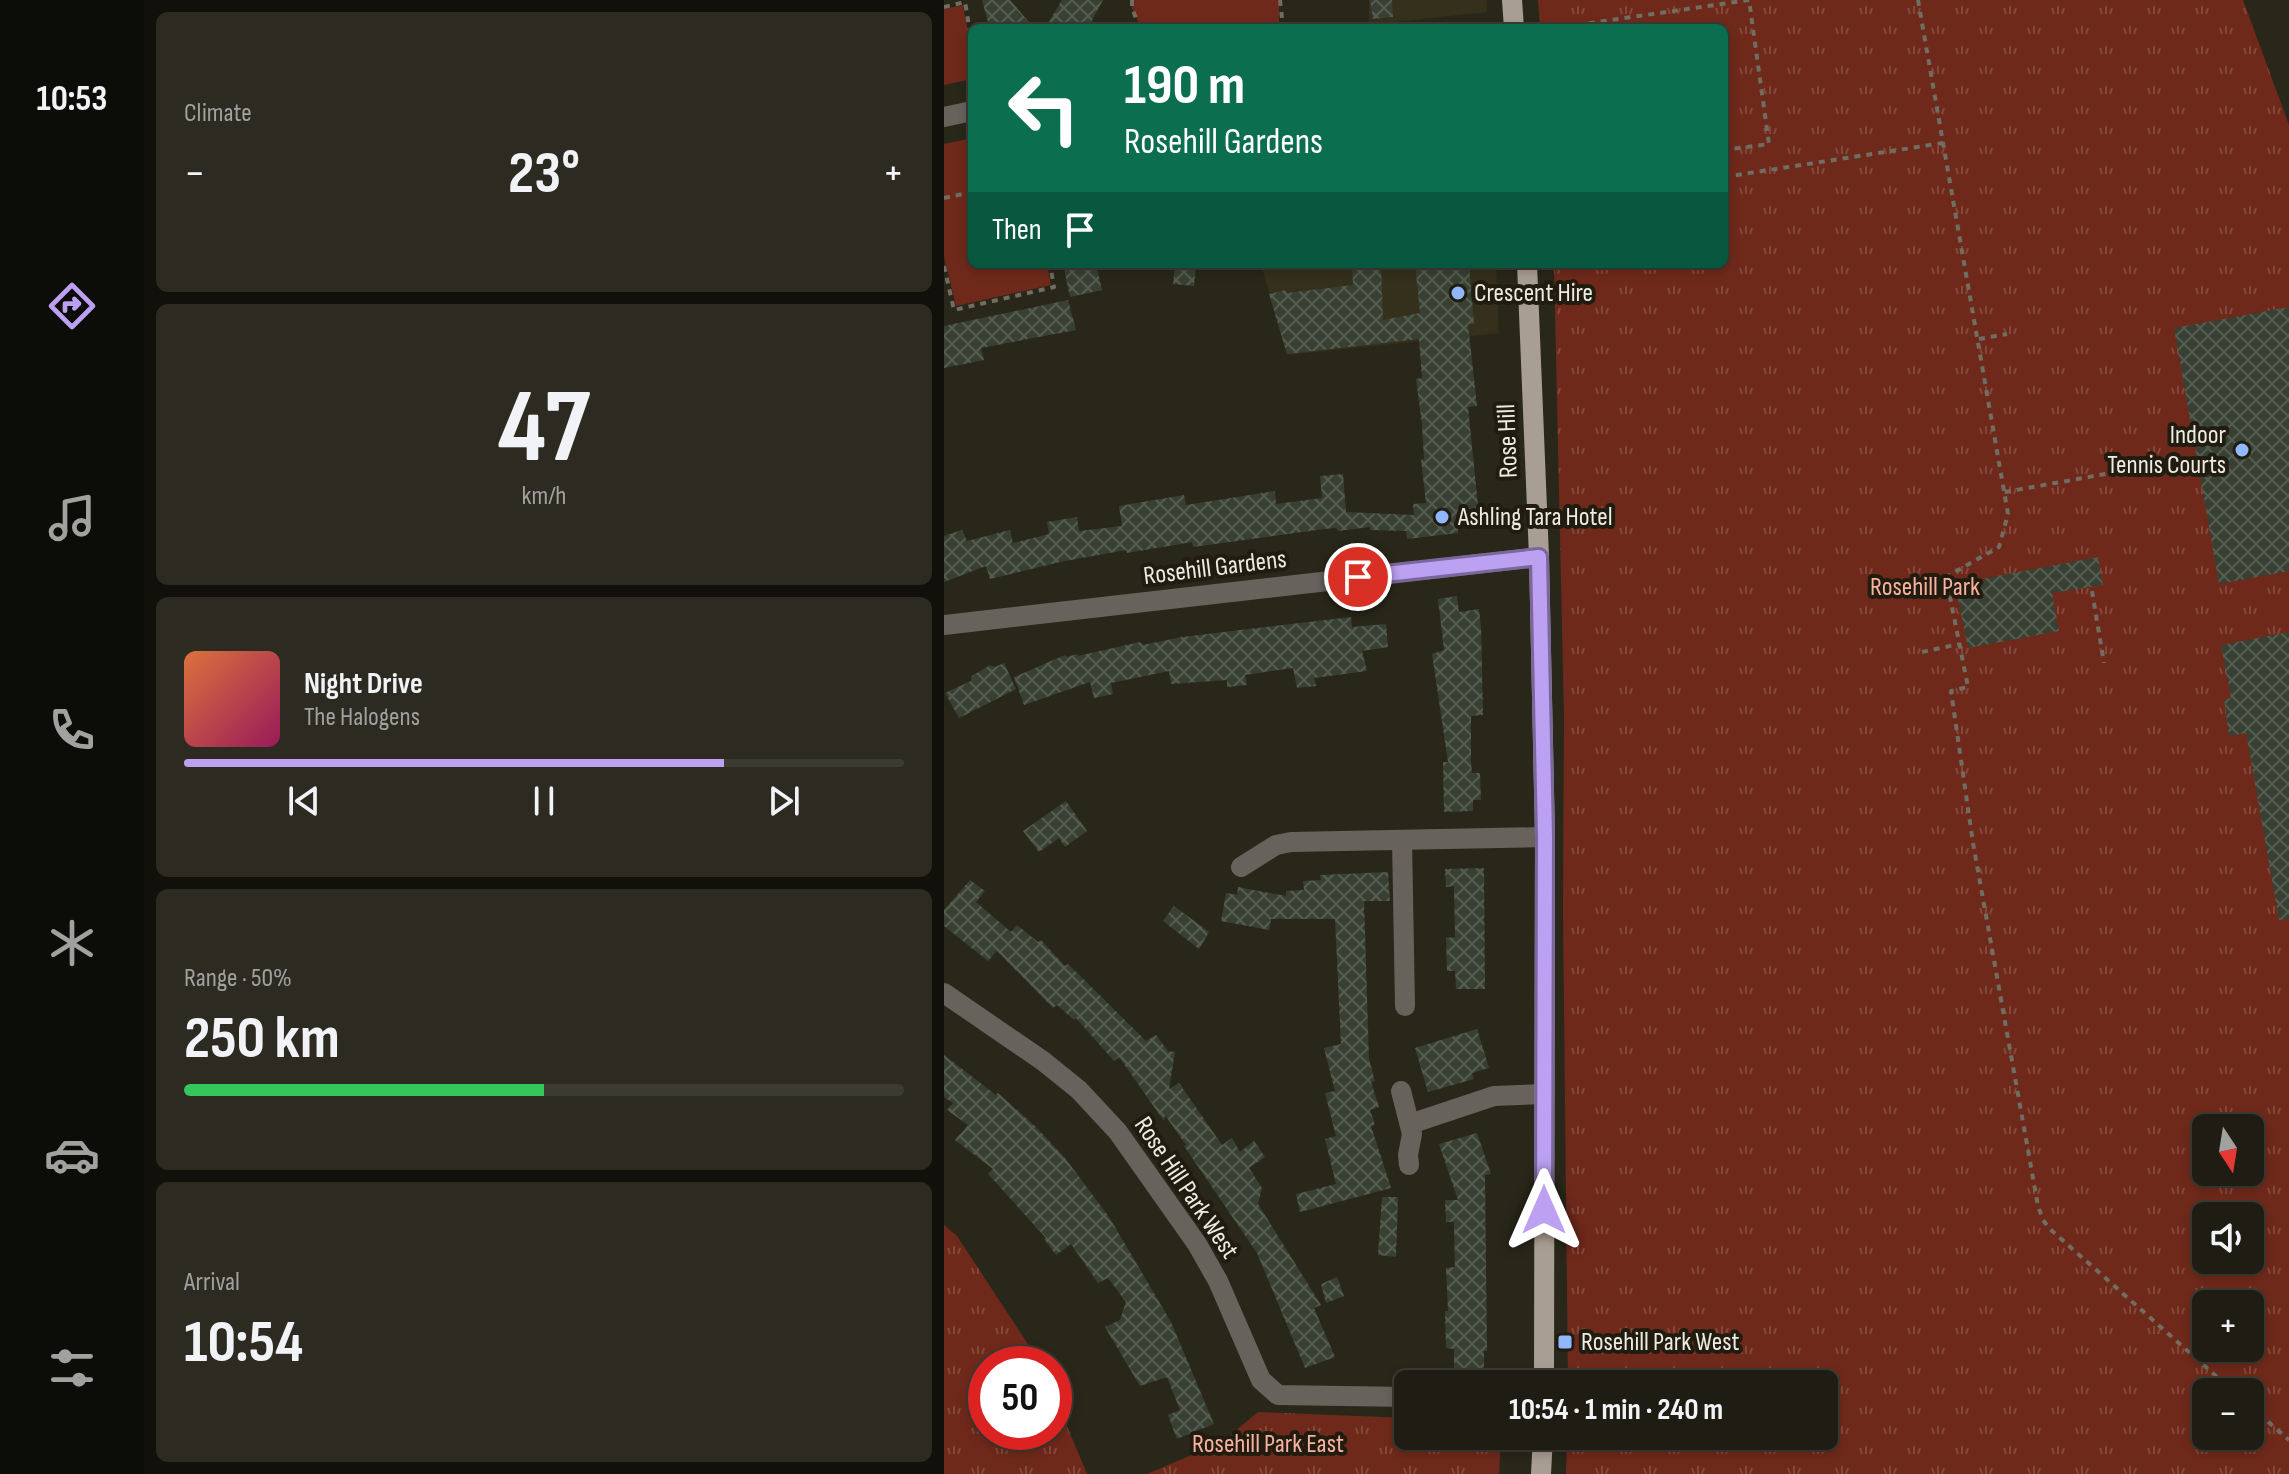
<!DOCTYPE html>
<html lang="en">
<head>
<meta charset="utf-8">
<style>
	:root { --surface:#1f1d13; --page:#2c2a21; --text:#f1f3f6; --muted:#a1a2a0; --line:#3c3b33; --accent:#bca0f2 }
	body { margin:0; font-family:"Sofia Sans Condensed",sans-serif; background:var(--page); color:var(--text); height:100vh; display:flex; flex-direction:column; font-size:30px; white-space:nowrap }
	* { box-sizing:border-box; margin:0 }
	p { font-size:26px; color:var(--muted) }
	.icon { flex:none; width:44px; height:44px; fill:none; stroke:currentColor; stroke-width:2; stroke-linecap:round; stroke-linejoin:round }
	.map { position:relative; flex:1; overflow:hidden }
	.panel { display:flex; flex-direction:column; gap:12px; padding:12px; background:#11100a; width:800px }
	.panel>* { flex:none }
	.hud { position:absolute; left:24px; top:24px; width:760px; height:244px; border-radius:12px; box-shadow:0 4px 12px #0003,0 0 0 2px var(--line); background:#0b6e4f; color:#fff; overflow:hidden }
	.needle { width:52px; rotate:168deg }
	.buttons { position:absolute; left:1248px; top:1114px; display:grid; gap:16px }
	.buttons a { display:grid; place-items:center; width:72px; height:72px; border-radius:12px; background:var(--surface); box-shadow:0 4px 12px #0003,0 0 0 2px var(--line); font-size:40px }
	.speed { position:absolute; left:24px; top:1346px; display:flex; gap:16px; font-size:40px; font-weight:700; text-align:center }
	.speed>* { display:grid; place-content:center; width:104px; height:104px; border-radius:50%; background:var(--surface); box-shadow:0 4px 12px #0003,0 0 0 2px var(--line); line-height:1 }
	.speed .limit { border:12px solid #d22; background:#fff; color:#111 }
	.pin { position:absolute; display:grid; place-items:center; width:68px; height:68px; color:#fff; margin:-34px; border:4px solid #fff; border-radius:50%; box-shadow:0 2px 8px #0007 }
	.me { position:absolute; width:88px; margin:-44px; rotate:0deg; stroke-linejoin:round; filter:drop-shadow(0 0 6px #0008) }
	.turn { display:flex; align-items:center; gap:28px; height:168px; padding:0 24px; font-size:36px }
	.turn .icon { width:104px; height:104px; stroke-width:2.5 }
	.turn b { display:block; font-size:56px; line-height:68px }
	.then { display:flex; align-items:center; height:76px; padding:0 24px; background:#0003; gap:16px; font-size:30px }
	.big { font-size:60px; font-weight:700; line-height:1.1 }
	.panel .card { flex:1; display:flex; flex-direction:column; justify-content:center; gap:12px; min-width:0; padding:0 28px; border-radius:12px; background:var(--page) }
	.panel .dial { align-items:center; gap:0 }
	.dial b { font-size:104px; line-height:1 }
	.song { display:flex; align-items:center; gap:24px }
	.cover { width:96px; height:96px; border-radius:12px; background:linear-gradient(135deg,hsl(20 70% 55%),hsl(330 70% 35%)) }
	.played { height:8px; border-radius:4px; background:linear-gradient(90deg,var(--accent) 75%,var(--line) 75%) }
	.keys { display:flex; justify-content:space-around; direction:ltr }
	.heat { display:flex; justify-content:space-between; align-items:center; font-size:44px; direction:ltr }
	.charge { height:12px; border-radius:6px; background:linear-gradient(90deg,#34c759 50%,var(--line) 0) }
	.trip { position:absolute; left:450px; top:1370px; width:444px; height:80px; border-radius:12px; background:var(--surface); box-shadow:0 4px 12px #0003,0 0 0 2px var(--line); font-weight:700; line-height:80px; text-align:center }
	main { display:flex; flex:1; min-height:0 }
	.dock { display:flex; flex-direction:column; width:144px; justify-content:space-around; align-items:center; background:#0c0c08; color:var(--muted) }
	.dock .icon { width:56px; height:56px }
	.dock .selected { color:var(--accent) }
	.dock b { font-size:36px; color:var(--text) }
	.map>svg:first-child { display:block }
	.built { fill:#34301c }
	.grass { fill:#6f291a }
	.park { fill:url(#park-tufts); fill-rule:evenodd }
	.building { fill:url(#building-cross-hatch) }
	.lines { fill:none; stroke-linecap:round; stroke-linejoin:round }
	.path { stroke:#706e62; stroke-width:4; stroke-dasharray:6 6; stroke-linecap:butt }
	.minor { stroke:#68625d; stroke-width:20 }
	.major { stroke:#a99e93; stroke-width:20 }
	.route-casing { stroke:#7a689d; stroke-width:20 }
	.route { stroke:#bca0f2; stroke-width:14 }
	.poi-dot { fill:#91b8fd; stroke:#201d10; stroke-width:3 }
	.labels { text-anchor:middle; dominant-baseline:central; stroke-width:8; stroke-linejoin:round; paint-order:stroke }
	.poi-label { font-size:26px; fill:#edebe2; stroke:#201d10; text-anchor:start }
	.street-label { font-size:26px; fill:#edebe2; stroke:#201d10 }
	.park-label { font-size:26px; fill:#fab19f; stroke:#201d10 }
</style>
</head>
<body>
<main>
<nav class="dock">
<b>10:53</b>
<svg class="icon selected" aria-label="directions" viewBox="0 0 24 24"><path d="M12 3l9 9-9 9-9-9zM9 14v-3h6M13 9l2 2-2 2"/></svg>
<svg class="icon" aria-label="music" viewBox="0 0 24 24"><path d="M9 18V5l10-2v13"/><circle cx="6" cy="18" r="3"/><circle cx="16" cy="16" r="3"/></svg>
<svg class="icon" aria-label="phone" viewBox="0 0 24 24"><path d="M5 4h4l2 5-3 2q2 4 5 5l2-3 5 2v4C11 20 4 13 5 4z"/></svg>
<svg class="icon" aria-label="climate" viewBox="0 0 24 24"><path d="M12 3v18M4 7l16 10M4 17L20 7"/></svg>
<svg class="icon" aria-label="car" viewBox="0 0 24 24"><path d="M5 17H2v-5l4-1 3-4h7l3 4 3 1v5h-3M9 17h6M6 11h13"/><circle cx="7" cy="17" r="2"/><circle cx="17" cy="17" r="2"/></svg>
<svg class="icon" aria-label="filters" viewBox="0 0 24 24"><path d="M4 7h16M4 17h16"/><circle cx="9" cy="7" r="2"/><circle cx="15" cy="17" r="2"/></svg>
</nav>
<section class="panel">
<div class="card"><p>Climate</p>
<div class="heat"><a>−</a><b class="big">23°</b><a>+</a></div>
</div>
<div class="card dial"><b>47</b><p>km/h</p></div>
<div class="card">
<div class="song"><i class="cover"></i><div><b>Night Drive</b><p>The Halogens</p></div></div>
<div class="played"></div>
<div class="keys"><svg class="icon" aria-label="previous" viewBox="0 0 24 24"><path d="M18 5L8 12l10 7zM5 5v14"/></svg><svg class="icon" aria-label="pause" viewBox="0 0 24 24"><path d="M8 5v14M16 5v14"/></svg><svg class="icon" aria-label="next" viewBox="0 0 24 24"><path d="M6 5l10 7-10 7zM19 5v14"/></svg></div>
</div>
<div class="card"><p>Range · 50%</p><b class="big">250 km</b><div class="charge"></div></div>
<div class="card"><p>Arrival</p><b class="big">10:54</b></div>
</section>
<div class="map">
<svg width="1345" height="1474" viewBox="0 0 1345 1474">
	<defs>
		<pattern id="park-tufts" width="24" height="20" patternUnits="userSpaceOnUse" patternTransform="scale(2)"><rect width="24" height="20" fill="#6f291a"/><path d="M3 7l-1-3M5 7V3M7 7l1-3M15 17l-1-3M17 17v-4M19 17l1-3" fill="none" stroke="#84483b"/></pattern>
		<pattern id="building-cross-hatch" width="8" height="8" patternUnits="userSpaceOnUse" patternTransform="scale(2)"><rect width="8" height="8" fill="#384033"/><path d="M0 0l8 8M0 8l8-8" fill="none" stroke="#555c50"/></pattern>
	</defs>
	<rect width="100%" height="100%" fill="#292719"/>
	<g class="built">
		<polygon points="425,0 543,0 543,12 425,25"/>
		<polygon points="317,264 552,264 555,333 343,355"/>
	</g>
	<g class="grass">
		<polygon points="188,0 335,0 335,28 197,28 188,8"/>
		<polygon points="19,5 28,53 28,79 0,85 0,9"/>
		<polygon points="28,138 28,264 103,264 107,285 12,306 0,257 0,144"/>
	</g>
	<g class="park">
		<path d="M 594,0 L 1299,0 L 1345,125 L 1345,1474 L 622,1474 L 623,1436 L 880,1436 L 880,1384 L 624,1384 L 619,910 L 620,716 L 610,264 L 780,264 L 780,28 L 596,28 ZM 1262,1128 L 1306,1128 L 1306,1172 L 1262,1172 ZM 1262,1216 L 1306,1216 L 1306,1260 L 1262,1260 ZM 1262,1304 L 1306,1304 L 1306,1348 L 1262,1348 ZM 1262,1392 L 1306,1392 L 1306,1436 L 1262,1436 Z"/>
		<polygon points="0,1225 13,1236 97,1364 42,1364 42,1432 110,1432 110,1395 143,1474 0,1474"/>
		<polygon points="314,1412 464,1418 464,1436 557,1436 555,1474 203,1474 278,1442"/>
	</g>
	<g class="building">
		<polygon points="38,0 66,0 90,28 50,28 44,22"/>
		<polygon points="118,0 159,0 144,28 101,28"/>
		<polygon points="426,0 448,0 449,17 429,19"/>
		<polygon points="119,264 152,264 158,290 126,297"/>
		<polygon points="231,264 252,264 250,286 229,284"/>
		<polygon points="408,264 437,264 439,320 476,313 471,264 525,264 530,324 524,324 533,406 524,407 535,515 524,516 514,528 514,533 463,539 462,531 426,530 426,527 394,531 392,528 380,529 249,547 248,542 183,553 182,550 116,562 46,579 42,566 0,582 0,536 18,530 23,541 66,530 69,543 105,534 103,522 133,517 135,531 178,526 175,506 240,495 242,505 331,491 332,504 378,498 376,476 399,474 402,512 470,515 469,504 482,503 477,459 480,459 478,424 472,379 478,378 475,339 343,354 325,294 342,290 343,293 409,285"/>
		<polygon points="124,300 132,330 37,348 40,360 0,368 0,326"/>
		<polygon points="1345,307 1345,571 1275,584 1230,328"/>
		<polygon points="1154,557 1159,585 1108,593 1115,631 1024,648 1011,584"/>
		<polygon points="513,596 515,612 535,609 537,628 539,715 527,716 527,762 528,773 536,773 537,800 529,800 529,811 500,812 499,762 504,762 488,654 500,650 494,599"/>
		<polygon points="407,617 408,627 442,624 444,647 418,651 423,671 370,678 372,686 353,688 349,668 301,675 303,685 283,687 283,680 227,684 225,671 167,683 169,694 150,698 146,682 80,705 70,677 121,655 123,657 133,654 134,656 196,642 199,645 238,637"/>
		<polygon points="1345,632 1345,919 1335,920 1302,733 1285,736 1280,699 1287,698 1277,645"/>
		<polygon points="60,663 72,689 15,718 1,693 27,681 28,676 46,665 51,667"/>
		<polygon points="122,801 143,831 121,847 115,838 95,852 79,831"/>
		<polygon points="540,868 541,989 512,989 511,971 503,971 502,938 511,937 510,886 502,887 501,869"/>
		<polygon points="444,872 446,901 420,901 425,1059 431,1081 427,1082 435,1107 426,1110 431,1125 427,1126 447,1188 356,1212 352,1194 392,1184 381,1139 392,1136 381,1093 391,1091 380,1048 397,1044 391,919 327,919 325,930 277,921 282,893 293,895 294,887 342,896 342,891 360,890 359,881 377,880 376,875"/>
		<polygon points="26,880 41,891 32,902 67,932 73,925 94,942 97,940 121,966 124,964 202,1041 212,1035 224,1051 231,1052 225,1089 235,1083 278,1145 288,1138 296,1152 310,1141 321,1157 305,1168 318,1188 314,1204 377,1305 370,1308 391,1357 361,1368 313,1253 240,1146 242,1145 221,1115 220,1121 175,1057 170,1061 132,1018 130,1020 113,1005 109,1008 53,951 44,961 0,926 0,910"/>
		<polygon points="230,906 265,932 255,949 219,921"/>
		<polygon points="533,1029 545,1068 528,1073 530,1079 484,1092 471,1048"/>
		<polygon points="0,1055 52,1095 54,1093 92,1127 121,1158 165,1217 227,1322 270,1424 233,1439 224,1415 236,1410 223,1377 196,1386 161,1327 176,1320 182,1302 164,1278 154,1283 127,1244 112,1255 100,1239 102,1238 44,1174 49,1169 11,1140 24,1125 3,1110 9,1103 0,1097"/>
		<polygon points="533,1133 547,1174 541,1175 543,1351 540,1351 540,1371 510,1372 510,1349 502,1348 501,1311 504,1311 502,1268 511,1267 510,1222 502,1222 501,1200 514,1200 495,1144"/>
		<polygon points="438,1197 454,1197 452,1257 434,1255"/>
		<polygon points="393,1277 400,1296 382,1303 377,1284"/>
	</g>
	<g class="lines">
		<g class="path">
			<polyline points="188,0 188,8 196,28"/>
			<polyline points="336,0 339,28"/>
			<polyline points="974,0 1064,514 1055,547 1002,577 1024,687 1007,691 1029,843 1094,1206 1099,1220 1106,1229 1290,1392"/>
			<polyline points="0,7 21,2 28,44"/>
			<polyline points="633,25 805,0 825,144 780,150"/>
			<polyline points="780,177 999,143"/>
			<polyline points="0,198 28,192"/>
			<polyline points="267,264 268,268"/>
			<polyline points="0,266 10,310 110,287 106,264"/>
			<polyline points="1035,339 1063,334"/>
			<polyline points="1061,492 1245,459"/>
			<polyline points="1148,591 1160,663"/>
			<polyline points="978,652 1015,644"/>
			<polyline points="1306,1406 1345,1440"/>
		</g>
		<g class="minor">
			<polyline points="0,117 28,111"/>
			<polyline points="0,625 595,557"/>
			<polyline points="458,840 461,1006"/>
			<polyline points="297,867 332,845 347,842 601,837"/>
			<polyline points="0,993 99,1061 135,1090 174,1132 253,1244 274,1281 317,1380 334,1395 464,1397"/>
			<polyline points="457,1091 468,1134 464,1155 465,1165"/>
			<polyline points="466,1124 550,1096 600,1094"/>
		</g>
		<g class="major">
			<polyline points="568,0 570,28"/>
			<polyline points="583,264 595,557 601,837 600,1384"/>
			<polyline points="597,1474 599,1436"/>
		</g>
	</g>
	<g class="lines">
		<g class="route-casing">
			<polyline id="route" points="414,577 595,557 601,837 600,1210"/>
		</g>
		<use href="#route" class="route"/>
	</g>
	<g class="poi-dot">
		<circle cx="514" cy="293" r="8"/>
		<circle cx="1298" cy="450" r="8"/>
		<circle cx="498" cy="517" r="8"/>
		<rect x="613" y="1334" width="16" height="16" rx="4"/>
	</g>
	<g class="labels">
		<g class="poi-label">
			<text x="530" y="293">Crescent Hire</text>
			<text x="1282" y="435" text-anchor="end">Indoor<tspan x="1282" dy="30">Tennis Courts</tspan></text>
			<text x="514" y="517">Ashling Tara Hotel</text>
			<text x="637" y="1342">Rosehill Park West</text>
		</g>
		<g class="street-label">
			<text transform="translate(564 441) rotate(-92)">Rose Hill</text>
			<text transform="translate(271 568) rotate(-7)">Rosehill Gardens</text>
			<text transform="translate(242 1188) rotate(56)">Rose Hill Park West</text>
		</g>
		<g class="park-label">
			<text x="981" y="587">Rosehill Park</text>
			<text x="324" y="1444">Rosehill Park East</text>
		</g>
	</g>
</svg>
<div class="buttons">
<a><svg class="needle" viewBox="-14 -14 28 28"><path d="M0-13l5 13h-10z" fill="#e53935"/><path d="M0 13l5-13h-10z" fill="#a1a2a0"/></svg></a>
<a><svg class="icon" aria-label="sound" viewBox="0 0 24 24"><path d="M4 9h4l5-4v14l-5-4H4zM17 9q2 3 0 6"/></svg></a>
<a>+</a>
<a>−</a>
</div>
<div class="speed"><div class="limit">50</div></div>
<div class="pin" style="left:414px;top:577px;background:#d93025"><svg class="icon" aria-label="arrive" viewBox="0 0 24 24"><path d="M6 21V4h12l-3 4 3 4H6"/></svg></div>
<svg class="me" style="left:600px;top:1210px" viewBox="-20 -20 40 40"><path d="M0-17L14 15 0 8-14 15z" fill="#bca0f2" stroke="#fff" stroke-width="4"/></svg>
<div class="trip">10:54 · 1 min · 240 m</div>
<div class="hud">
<div class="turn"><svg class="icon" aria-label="left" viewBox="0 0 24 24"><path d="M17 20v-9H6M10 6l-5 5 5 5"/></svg><div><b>190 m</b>Rosehill Gardens</div></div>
<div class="then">Then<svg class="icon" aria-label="arrive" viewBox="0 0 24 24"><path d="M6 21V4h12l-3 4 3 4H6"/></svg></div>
</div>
</div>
</main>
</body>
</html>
